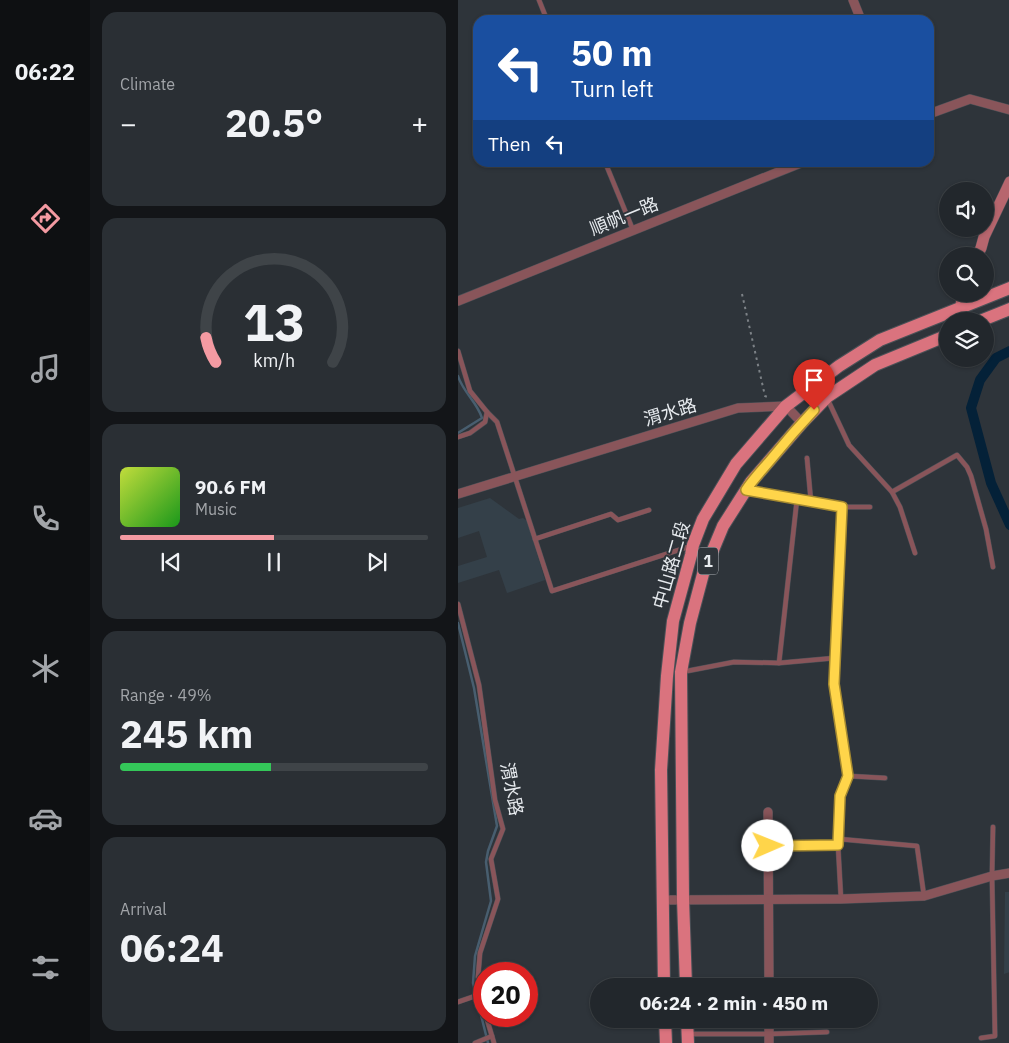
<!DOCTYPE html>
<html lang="en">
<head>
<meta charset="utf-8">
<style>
	:root { --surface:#22272c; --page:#2a2f34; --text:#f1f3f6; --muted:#a2a5a9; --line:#3f4448; --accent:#f49aa2 }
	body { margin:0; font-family:"IBM Plex Sans","Noto Sans TC",sans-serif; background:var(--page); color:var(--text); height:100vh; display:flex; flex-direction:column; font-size:19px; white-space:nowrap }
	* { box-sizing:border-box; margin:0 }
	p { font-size:16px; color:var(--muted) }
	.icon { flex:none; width:28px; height:28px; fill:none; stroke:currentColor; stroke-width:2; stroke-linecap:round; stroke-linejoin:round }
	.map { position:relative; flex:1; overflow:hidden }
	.drawer { display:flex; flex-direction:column; gap:12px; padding:12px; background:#131518; width:368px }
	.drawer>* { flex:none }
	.banner { position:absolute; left:15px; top:15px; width:461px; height:152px; border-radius:15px; box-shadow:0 1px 4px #0004,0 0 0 1px var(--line); background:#1a4fa0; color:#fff; overflow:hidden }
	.fabs { position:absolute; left:481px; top:182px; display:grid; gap:10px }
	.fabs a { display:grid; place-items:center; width:55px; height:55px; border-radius:50%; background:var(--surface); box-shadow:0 1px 4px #0004,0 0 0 1px var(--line); font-size:25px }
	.speed { position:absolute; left:15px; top:962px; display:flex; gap:10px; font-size:25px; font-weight:700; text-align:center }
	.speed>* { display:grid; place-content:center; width:65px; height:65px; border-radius:50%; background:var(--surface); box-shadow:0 1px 4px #0004,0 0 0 1px var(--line); line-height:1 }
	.speed .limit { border:8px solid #d22; background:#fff; color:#111 }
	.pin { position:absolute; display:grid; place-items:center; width:42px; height:42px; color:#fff; margin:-51px -21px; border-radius:50% 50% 50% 0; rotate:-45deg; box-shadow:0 0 5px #0007 }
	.pin .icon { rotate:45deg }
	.me { position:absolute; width:55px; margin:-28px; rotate:89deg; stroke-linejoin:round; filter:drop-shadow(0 0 4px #0008) }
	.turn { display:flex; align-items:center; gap:18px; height:105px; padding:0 15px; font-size:22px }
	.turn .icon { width:65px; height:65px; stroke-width:2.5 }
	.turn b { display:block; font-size:35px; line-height:42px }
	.then { display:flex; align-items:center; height:48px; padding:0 15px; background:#0003; gap:10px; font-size:19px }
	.big { font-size:38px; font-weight:800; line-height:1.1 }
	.drawer .widget { flex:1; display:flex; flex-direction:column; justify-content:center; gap:8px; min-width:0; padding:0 18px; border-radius:15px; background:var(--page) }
	.drawer .dial { align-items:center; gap:0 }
	.dial svg { height:130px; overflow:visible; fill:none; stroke:var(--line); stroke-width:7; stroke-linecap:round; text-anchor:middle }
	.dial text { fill:var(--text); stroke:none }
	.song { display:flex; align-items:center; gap:15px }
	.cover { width:60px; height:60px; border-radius:8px; background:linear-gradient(135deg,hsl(70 70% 55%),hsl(120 70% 35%)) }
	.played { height:5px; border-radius:2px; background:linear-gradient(90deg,var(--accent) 50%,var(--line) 50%) }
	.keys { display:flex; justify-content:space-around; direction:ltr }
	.heat { display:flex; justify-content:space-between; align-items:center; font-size:28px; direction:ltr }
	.charge { height:8px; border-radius:4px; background:linear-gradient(90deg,#34c759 49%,var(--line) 0) }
	.trip { position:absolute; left:132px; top:978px; width:288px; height:50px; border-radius:25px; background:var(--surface); box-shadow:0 1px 4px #0004,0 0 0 1px var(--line); font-weight:800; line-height:50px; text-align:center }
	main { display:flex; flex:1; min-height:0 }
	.dock { display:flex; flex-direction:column; width:90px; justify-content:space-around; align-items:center; background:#0e1012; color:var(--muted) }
	.dock .icon { width:35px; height:35px }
	.dock .on { color:var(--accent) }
	.dock b { font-size:22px; color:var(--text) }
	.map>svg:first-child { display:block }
	.built { fill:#344049 }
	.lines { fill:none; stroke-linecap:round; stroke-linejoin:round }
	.stream { stroke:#485e6f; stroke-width:2.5 }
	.canal { stroke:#042138; stroke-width:10 }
	.lane-casing { stroke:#4c5157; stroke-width:5.5 }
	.street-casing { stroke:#4c5157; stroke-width:10 }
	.secondary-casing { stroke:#4c5157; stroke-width:12 }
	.primary-casing { stroke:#4c5157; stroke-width:14 }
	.path { stroke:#7d8287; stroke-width:2; stroke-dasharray:2.5 4; stroke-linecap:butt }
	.lane { stroke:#89555a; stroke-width:4.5 }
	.street { stroke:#89555a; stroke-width:9 }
	.secondary { stroke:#b7666e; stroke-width:11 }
	.primary { stroke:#da737e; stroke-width:12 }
	.route-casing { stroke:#a68a30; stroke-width:12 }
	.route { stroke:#ffd54a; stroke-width:9 }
	.labels { text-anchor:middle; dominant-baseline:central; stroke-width:4; stroke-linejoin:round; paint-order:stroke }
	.shield { fill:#2e343a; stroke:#b0b4b9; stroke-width:1 }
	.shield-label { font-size:16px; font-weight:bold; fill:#e7ebef }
	.street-label { font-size:18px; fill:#e7ebef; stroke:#2e343a }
</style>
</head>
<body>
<main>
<nav class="dock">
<b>06:22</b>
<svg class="icon on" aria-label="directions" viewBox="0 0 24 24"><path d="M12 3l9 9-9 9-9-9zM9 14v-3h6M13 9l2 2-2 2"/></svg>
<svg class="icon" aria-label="music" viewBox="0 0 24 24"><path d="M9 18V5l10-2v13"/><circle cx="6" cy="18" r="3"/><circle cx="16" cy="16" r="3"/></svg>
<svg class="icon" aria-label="phone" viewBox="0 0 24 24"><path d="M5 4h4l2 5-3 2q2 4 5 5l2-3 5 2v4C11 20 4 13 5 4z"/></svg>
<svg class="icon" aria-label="climate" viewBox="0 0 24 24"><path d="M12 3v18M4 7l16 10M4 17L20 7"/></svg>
<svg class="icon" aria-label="car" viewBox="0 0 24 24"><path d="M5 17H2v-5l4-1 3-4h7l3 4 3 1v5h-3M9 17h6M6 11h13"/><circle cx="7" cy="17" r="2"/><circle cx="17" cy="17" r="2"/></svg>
<svg class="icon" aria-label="filters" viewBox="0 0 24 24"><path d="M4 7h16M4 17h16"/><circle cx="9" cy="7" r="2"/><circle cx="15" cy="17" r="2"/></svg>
</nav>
<section class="drawer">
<div class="widget"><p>Climate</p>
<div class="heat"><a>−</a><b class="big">20.5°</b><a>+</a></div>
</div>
<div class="widget dial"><svg viewBox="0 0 100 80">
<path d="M14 69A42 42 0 1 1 86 69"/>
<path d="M14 69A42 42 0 0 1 8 54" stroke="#f49aa2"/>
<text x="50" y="56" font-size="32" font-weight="700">13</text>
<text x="50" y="72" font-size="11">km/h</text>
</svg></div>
<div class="widget">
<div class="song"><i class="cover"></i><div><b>90.6 FM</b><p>Music</p></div></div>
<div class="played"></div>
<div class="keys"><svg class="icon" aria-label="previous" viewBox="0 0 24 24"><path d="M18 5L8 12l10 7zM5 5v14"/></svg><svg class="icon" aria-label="pause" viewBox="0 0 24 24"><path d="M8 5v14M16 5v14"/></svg><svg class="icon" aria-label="next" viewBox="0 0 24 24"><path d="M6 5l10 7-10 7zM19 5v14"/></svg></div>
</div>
<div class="widget"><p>Range · 49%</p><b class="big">245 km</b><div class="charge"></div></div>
<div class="widget"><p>Arrival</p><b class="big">06:24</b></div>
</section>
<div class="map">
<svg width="552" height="1043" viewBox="0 0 552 1043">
	<rect width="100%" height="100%" fill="#2e343a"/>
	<g class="built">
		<polygon points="32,498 61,519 65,518 69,521 87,580 49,593 41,570 0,583 0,566 29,557 21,531 0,538 0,508"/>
		<polygon points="547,892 551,892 552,972 546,974"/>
	</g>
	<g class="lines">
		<g class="stream">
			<path d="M 0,376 C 5,392 19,402 24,418 L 0,433"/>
			<polyline points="0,623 16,688 39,826 30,851 28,862 33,901 17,956 15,983 30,1043"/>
		</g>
		<polyline class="canal" points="552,351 538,358 522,380 513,408 533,483 552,525"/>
		<g class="lane-casing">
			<g id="lane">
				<polyline points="81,0 89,20"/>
				<polyline points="147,162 175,230"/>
				<polyline points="0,351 12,391 29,412 27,422 12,433 0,437"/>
				<polyline points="369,398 391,445 434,492 442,507 457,553"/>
				<polyline points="29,412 39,422 94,591 233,546"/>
				<polyline points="349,458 353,502"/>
				<polyline points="288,490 384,507 376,684 390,776 382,796 380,845 383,899"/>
				<polyline points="434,492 499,455 509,467 513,476 528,529 535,567"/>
				<polyline points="384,507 412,507"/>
				<polyline points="77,539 153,514 160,520 191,510"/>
				<polyline points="0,604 21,685 37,800 45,829 33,859 40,899 22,953 20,977 26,1007"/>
				<polyline points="321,663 339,499"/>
				<polyline points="224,672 276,662 321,663 377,658"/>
				<polyline points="390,776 427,778"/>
				<polyline points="381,839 459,846 466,896"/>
				<polyline points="310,846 380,845"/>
				<polyline points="0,1002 23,994"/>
				<polyline points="28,1016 36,1043"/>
				<polyline points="231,1034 311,1034 369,1032"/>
				<polyline points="523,1038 537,1036 534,876 535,827"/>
				<polyline points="17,1043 34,1036"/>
			</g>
		</g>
		<g class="street-casing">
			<g id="street">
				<polyline points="395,0 403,20"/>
				<polyline points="471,114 512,99 552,110"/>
				<polyline points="0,301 345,162"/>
				<polyline points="0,494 280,408 328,406 344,423"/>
				<polyline points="310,812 311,986"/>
				<polyline points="205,900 383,899 466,896 534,876 552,873"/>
				<polyline points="311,1019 311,1043"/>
			</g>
		</g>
		<g class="secondary-casing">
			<g id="secondary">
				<polyline points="519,256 523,248 526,237 552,182"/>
				<polyline points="504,294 503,308 505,321"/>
			</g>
		</g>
		<g class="primary-casing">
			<g id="primary">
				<polyline points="522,321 552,309"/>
				<polyline points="206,986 203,770 209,676 215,621 233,555 235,545 245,519 278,464 328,406 381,366 422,340 552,288"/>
				<polyline points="228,986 225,899 223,672 232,623 245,574 265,526 293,482 344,423 369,397 417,365 490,335"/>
				<polyline points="207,1019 208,1043"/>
				<polyline points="229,1019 230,1043"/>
			</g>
		</g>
		<polyline class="path" points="284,294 307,396 312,398"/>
		<use href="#lane" class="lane"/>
		<use href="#street" class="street"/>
		<use href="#secondary" class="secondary"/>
		<use href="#primary" class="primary"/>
	</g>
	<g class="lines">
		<g class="route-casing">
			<path id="route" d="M 310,846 L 380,845 L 382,796 L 390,776 L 376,684 L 384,507 L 288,490 C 296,478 306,468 315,457 C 328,441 342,425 356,410"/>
		</g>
		<use href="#route" class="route"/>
	</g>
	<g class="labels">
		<rect class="shield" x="240" y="547.5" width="20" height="27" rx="4"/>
		<g class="shield-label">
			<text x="250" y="561">1</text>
		</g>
		<g class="street-label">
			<text transform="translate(166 216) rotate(-22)">順帆一路</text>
			<text transform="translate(212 412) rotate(-17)">渭水路</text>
			<text transform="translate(213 565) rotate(-74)">中山路二段</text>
			<text transform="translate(54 789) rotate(79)">渭水路</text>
		</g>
	</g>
</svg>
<div class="fabs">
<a><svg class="icon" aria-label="sound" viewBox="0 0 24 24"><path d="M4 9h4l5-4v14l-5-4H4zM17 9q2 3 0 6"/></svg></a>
<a><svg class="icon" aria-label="search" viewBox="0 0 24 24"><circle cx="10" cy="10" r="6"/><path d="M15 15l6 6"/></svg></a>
<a><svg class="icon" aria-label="layers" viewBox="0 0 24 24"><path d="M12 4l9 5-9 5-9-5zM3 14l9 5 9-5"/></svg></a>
</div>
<div class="speed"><div class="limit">20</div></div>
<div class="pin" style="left:356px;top:410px;background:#d93025"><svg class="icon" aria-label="arrive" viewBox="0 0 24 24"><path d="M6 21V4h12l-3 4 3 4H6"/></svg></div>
<svg class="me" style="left:310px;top:846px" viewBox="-20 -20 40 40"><circle r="19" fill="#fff"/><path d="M0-13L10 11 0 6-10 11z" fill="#ffd54a"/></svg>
<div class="trip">06:24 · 2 min · 450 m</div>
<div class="banner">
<div class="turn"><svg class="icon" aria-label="left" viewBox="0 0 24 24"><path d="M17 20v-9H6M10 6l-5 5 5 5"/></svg><div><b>50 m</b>Turn left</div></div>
<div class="then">Then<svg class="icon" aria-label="left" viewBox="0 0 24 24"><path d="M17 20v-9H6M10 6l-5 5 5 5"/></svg></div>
</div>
</div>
</main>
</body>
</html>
